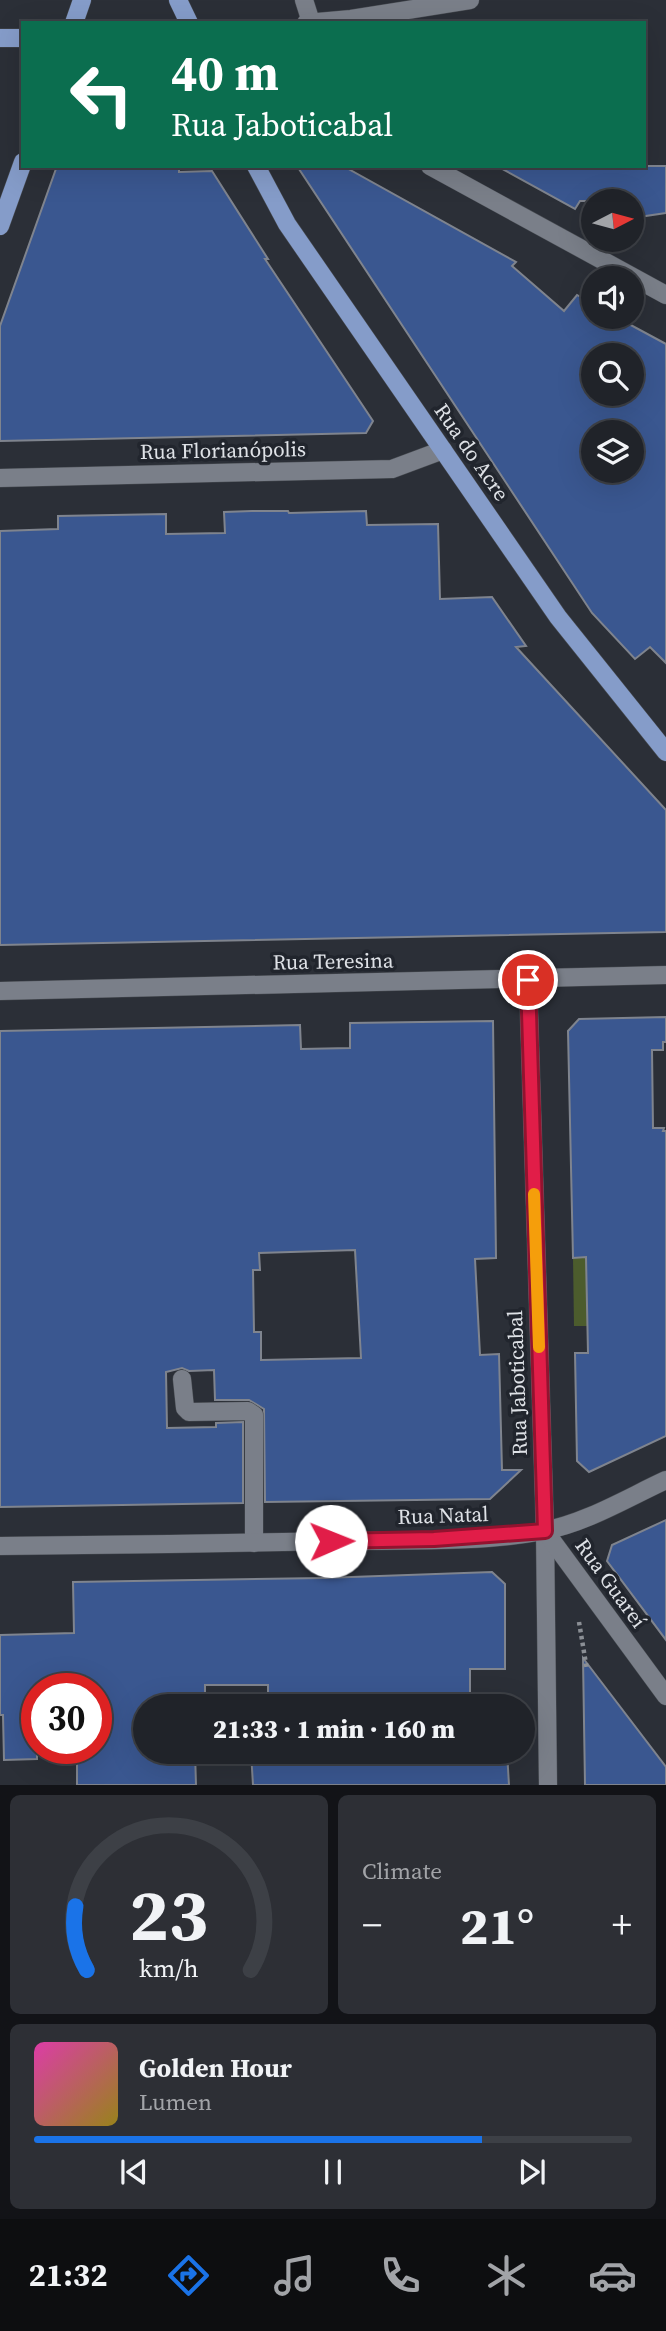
<!DOCTYPE html>
<html lang="en">
<head>
<meta charset="utf-8">
<style>
	:root { --surface:#202329; --page:#2d2f35; --text:#f1f3f6; --muted:#a2a4a8; --line:#3d4046; --accent:#1a73e8 }
	body { margin:0; font-family:"Source Serif 4",serif; background:var(--page); color:var(--text); height:100vh; display:flex; flex-direction:column; font-size:26px; white-space:nowrap }
	* { box-sizing:border-box; margin:0 }
	p { font-size:23px; color:var(--muted) }
	.icon { flex:none; width:38px; height:38px; fill:none; stroke:currentColor; stroke-width:2; stroke-linecap:round; stroke-linejoin:round }
	.map { position:relative; height:1785px; overflow:hidden }
	.sheet { display:flex; flex-direction:column; gap:10px; padding:10px; background:#121317; flex:1 }
	.sheet>* { flex:none }
	.hud { position:absolute; left:21px; top:21px; width:625px; height:147px; border-radius:0px; box-shadow:0 7px 28px #0002,0 0 0 2px var(--line); background:#0b6e4f; color:#fff; overflow:hidden }
	.needle { width:46px; rotate:84deg }
	.controls { position:absolute; left:581px; top:189px; display:grid; gap:14px }
	.controls a { display:grid; place-items:center; width:63px; height:63px; border-radius:50%; background:var(--surface); box-shadow:0 7px 28px #0002,0 0 0 2px var(--line); font-size:35px }
	.speed { position:absolute; left:21px; top:1673px; display:flex; gap:14px; font-size:35px; font-weight:700; text-align:center }
	.speed>* { display:grid; place-content:center; width:91px; height:91px; border-radius:50%; background:var(--surface); box-shadow:0 7px 28px #0002,0 0 0 2px var(--line); line-height:1 }
	.speed .limit { border:10px solid #d22; background:#fff; color:#111 }
	.pin { position:absolute; display:grid; place-items:center; width:60px; height:60px; color:#fff; margin:-30px; border:4px solid #fff; border-radius:50%; box-shadow:0 2px 7px #0007 }
	.me { position:absolute; width:77px; margin:-38px; rotate:89deg; stroke-linejoin:round; filter:drop-shadow(0 0 5px #0008) }
	.turn { display:flex; align-items:center; gap:24px; height:147px; padding:0 35px; font-size:32px }
	.turn .icon { width:91px; height:91px; stroke-width:2.5 }
	.turn b { display:block; font-size:49px; line-height:60px }
	.big { font-size:52px; font-weight:800; line-height:1.1 }
	.sheet .tile { flex:1; display:flex; flex-direction:column; justify-content:center; gap:10px; min-width:0; padding:0 24px; border-radius:10px; background:var(--page) }
	.sheet .dial { align-items:center; gap:0 }
	.dial svg { height:182px; overflow:visible; fill:none; stroke:var(--line); stroke-width:7; stroke-linecap:round; text-anchor:middle }
	.dial text { fill:var(--text); stroke:none }
	.song { display:flex; align-items:center; gap:21px }
	.cover { width:84px; height:84px; border-radius:10px; background:linear-gradient(135deg,hsl(320 70% 55%),hsl(50 70% 35%)) }
	.played { height:7px; border-radius:4px; background:linear-gradient(90deg,var(--accent) 75%,var(--line) 75%) }
	.keys { display:flex; justify-content:space-around; direction:ltr }
	.heat { display:flex; justify-content:space-between; align-items:center; font-size:38px; direction:ltr }
	.sheet .tiles { flex:1; display:grid; gap:10px; grid-template-columns:1fr 1fr }
	.tile:last-child { grid-column:span 2 }
	.trip { position:absolute; left:133px; top:1694px; width:402px; height:70px; border-radius:35px; background:var(--surface); box-shadow:0 7px 28px #0002,0 0 0 2px var(--line); font-weight:800; line-height:70px; text-align:center }
	.tabs { display:flex; height:112px; justify-content:space-around; align-items:center; background:#0d0e10; color:var(--muted) }
	.tabs .icon { width:49px; height:49px }
	.tabs .selected { color:var(--accent) }
	.tabs b { font-size:32px; color:var(--text) }
	.map>svg:first-child { display:block }
	.green { fill:#4c5c2d }
	.building { fill:#3a5790; stroke:#7f848e; stroke-width:2; fill-rule:evenodd }
	.lines { fill:none; stroke-linecap:round; stroke-linejoin:round }
	.minor-casing { stroke:#484c52; stroke-width:19 }
	.major-casing { stroke:#484c52; stroke-width:19 }
	.path { stroke:#8b8f95; stroke-width:4.5; stroke-dasharray:3.5 3.5; stroke-linecap:butt }
	.minor { stroke:#7a7f89; stroke-width:18 }
	.major { stroke:#859cc9; stroke-width:18 }
	.route-casing { stroke:#92132f; stroke-width:18 }
	.route { stroke:#e11d48; stroke-width:12 }
	.slow { stroke:#f59e0b; stroke-width:12 }
	.labels { text-anchor:middle; dominant-baseline:central; stroke-width:7; stroke-linejoin:round; paint-order:stroke }
	.street-label { font-size:21px; fill:#dfe2e7; stroke:#21252d }
</style>
</head>
<body>
<div class="map">
<svg width="666" height="1785" viewBox="0 0 666 1785">
	<rect width="100%" height="100%" fill="#2b2f37"/>
	<polygon class="green" points="586,1257 588,1326 574,1326 573,1258"/>
	<g class="building">
		<polygon points="57,166 179,166 179,172 212,171 268,259 265,259 373,421 366,433 0,441 0,326"/>
		<path d="M 297,166 L 343,166 L 516,262 L 512,266 L 564,311 L 577,295 L 593,304 L 593,317 L 616,317 L 666,344 L 666,663 L 650,647 L 635,659 L 592,613 ZM 593,355 L 632,355 L 632,394 L 593,394 ZM 593,432 L 632,432 L 632,471 L 593,471 Z"/>
		<polygon points="497,166 666,166 666,213 632,218 632,201 580,201 575,209"/>
		<polygon points="252,511 288,511 289,513 366,511 367,525 438,524 440,599 492,597 526,646 516,647 666,810 666,932 0,945 0,531 58,529 58,516 166,514 166,534 225,533 224,512"/>
		<polygon points="666,1017 666,1042 663,1042 663,1050 652,1050 653,1128 664,1128 663,1131 666,1131 666,1436 589,1472 577,1461 575,1353 588,1353 586,1257 573,1258 568,1031 579,1019"/>
		<path d="M 493,1021 L 496,1258 L 475,1259 L 480,1355 L 499,1354 L 502,1470 L 521,1470 L 490,1499 L 265,1502 L 264,1409 L 249,1400 L 215,1400 L 214,1370 L 189,1371 L 182,1368 L 166,1372 L 167,1428 L 216,1427 L 216,1423 L 243,1422 L 243,1503 L 0,1507 L 0,1031 L 300,1025 L 301,1049 L 350,1048 L 350,1023 ZM 355,1250 L 361,1358 L 261,1360 L 261,1332 L 254,1332 L 253,1270 L 260,1270 L 259,1253 Z"/>
		<polygon points="666,1520 666,1640 607,1561 612,1545"/>
		<polygon points="492,1572 505,1584 505,1669 470,1669 470,1706 268,1706 268,1685 205,1685 205,1693 185,1694 185,1706 145,1706 145,1752 195,1752 196,1785 77,1785 77,1748 96,1748 96,1689 37,1689 37,1759 4,1760 3,1715 0,1715 0,1635 74,1633 73,1582 323,1578"/>
		<polygon points="583,1658 666,1767 666,1785 585,1785"/>
		<polygon points="251,1752 507,1752 509,1785 253,1785"/>
	</g>
	<g class="lines">
		<g class="minor-casing">
			<g id="minor">
				<polyline points="304,0 311,22"/>
				<polyline points="306,23 351,19 470,0"/>
				<polyline points="430,166 666,295"/>
				<polyline points="0,478 392,469 443,450"/>
				<polyline points="528,980 545,1531 548,1785"/>
				<polyline points="0,991 666,975"/>
				<polyline points="182,1379 185,1408 189,1412 248,1411 254,1415 254,1543"/>
				<polyline points="545,1531 666,1696"/>
				<path d="M 0,1546 C 114,1545 227,1543 341,1541 C 405,1540 481,1543 543,1531 C 586,1523 627,1498 666,1480"/>
			</g>
		</g>
		<g class="major-casing">
			<g id="major">
				<polyline points="178,0 189,23"/>
				<polyline points="74,23 82,0"/>
				<polyline points="0,38 23,38"/>
				<polyline points="256,166 287,224 558,617 666,752"/>
				<polyline points="0,226 23,162"/>
			</g>
		</g>
		<polyline class="path" points="579,1622 587,1670"/>
		<use href="#minor" class="minor"/>
		<use href="#major" class="major"/>
	</g>
	<g class="lines">
		<g class="route-casing">
			<polyline id="route" points="331,1541 434,1539 545,1531 528,980"/>
		</g>
		<use href="#route" class="route"/>
		<polyline class="slow" points="534,1194 539,1347"/>
	</g>
	<g class="labels">
		<g class="street-label">
			<text transform="translate(223 450) rotate(-1)">Rua Florianópolis</text>
			<text transform="translate(472 452) rotate(55)">Rua do Acre</text>
			<text transform="translate(333 961) rotate(-1)">Rua Teresina</text>
			<text transform="translate(517 1383) rotate(-92)">Rua Jaboticabal</text>
			<text transform="translate(443 1515) rotate(-2)">Rua Natal</text>
			<text transform="translate(611 1583) rotate(54)">Rua Guareí</text>
		</g>
	</g>
</svg>
<div class="controls">
<a><svg class="needle" viewBox="-14 -14 28 28"><path d="M0-13l5 13h-10z" fill="#e53935"/><path d="M0 13l5-13h-10z" fill="#a2a4a8"/></svg></a>
<a><svg class="icon" aria-label="sound" viewBox="0 0 24 24"><path d="M4 9h4l5-4v14l-5-4H4zM17 9q2 3 0 6"/></svg></a>
<a><svg class="icon" aria-label="search" viewBox="0 0 24 24"><circle cx="10" cy="10" r="6"/><path d="M15 15l6 6"/></svg></a>
<a><svg class="icon" aria-label="layers" viewBox="0 0 24 24"><path d="M12 4l9 5-9 5-9-5zM3 14l9 5 9-5"/></svg></a>
</div>
<div class="speed"><div class="limit">30</div></div>
<div class="pin" style="left:528px;top:980px;background:#d93025"><svg class="icon" aria-label="arrive" viewBox="0 0 24 24"><path d="M6 21V4h12l-3 4 3 4H6"/></svg></div>
<svg class="me" style="left:331px;top:1541px" viewBox="-20 -20 40 40"><circle r="19" fill="#fff"/><path d="M0-13L10 11 0 6-10 11z" fill="#e11d48"/></svg>
<div class="trip">21:33 · 1 min · 160 m</div>
<div class="hud">
<div class="turn"><svg class="icon" aria-label="left" viewBox="0 0 24 24"><path d="M17 20v-9H6M10 6l-5 5 5 5"/></svg><div><b>40 m</b>Rua Jaboticabal</div></div>
</div>
</div>
<section class="sheet">
<div class="tiles">
<div class="tile dial"><svg viewBox="0 0 100 80">
<path d="M14 69A42 42 0 1 1 86 69"/>
<path d="M14 69A42 42 0 0 1 9 41" stroke="#1a73e8"/>
<text x="50" y="56" font-size="32" font-weight="700">23</text>
<text x="50" y="72" font-size="11">km/h</text>
</svg></div>
<div class="tile"><p>Climate</p>
<div class="heat"><a>−</a><b class="big">21°</b><a>+</a></div>
</div>
<div class="tile">
<div class="song"><i class="cover"></i><div><b>Golden Hour</b><p>Lumen</p></div></div>
<div class="played"></div>
<div class="keys"><svg class="icon" aria-label="previous" viewBox="0 0 24 24"><path d="M18 5L8 12l10 7zM5 5v14"/></svg><svg class="icon" aria-label="pause" viewBox="0 0 24 24"><path d="M8 5v14M16 5v14"/></svg><svg class="icon" aria-label="next" viewBox="0 0 24 24"><path d="M6 5l10 7-10 7zM19 5v14"/></svg></div>
</div>
</div>
</section>
<nav class="tabs">
<b>21:32</b>
<svg class="icon selected" aria-label="directions" viewBox="0 0 24 24"><path d="M12 3l9 9-9 9-9-9zM9 14v-3h6M13 9l2 2-2 2"/></svg>
<svg class="icon" aria-label="music" viewBox="0 0 24 24"><path d="M9 18V5l10-2v13"/><circle cx="6" cy="18" r="3"/><circle cx="16" cy="16" r="3"/></svg>
<svg class="icon" aria-label="phone" viewBox="0 0 24 24"><path d="M5 4h4l2 5-3 2q2 4 5 5l2-3 5 2v4C11 20 4 13 5 4z"/></svg>
<svg class="icon" aria-label="climate" viewBox="0 0 24 24"><path d="M12 3v18M4 7l16 10M4 17L20 7"/></svg>
<svg class="icon" aria-label="car" viewBox="0 0 24 24"><path d="M5 17H2v-5l4-1 3-4h7l3 4 3 1v5h-3M9 17h6M6 11h13"/><circle cx="7" cy="17" r="2"/><circle cx="17" cy="17" r="2"/></svg>
</nav>
</body>
</html>
